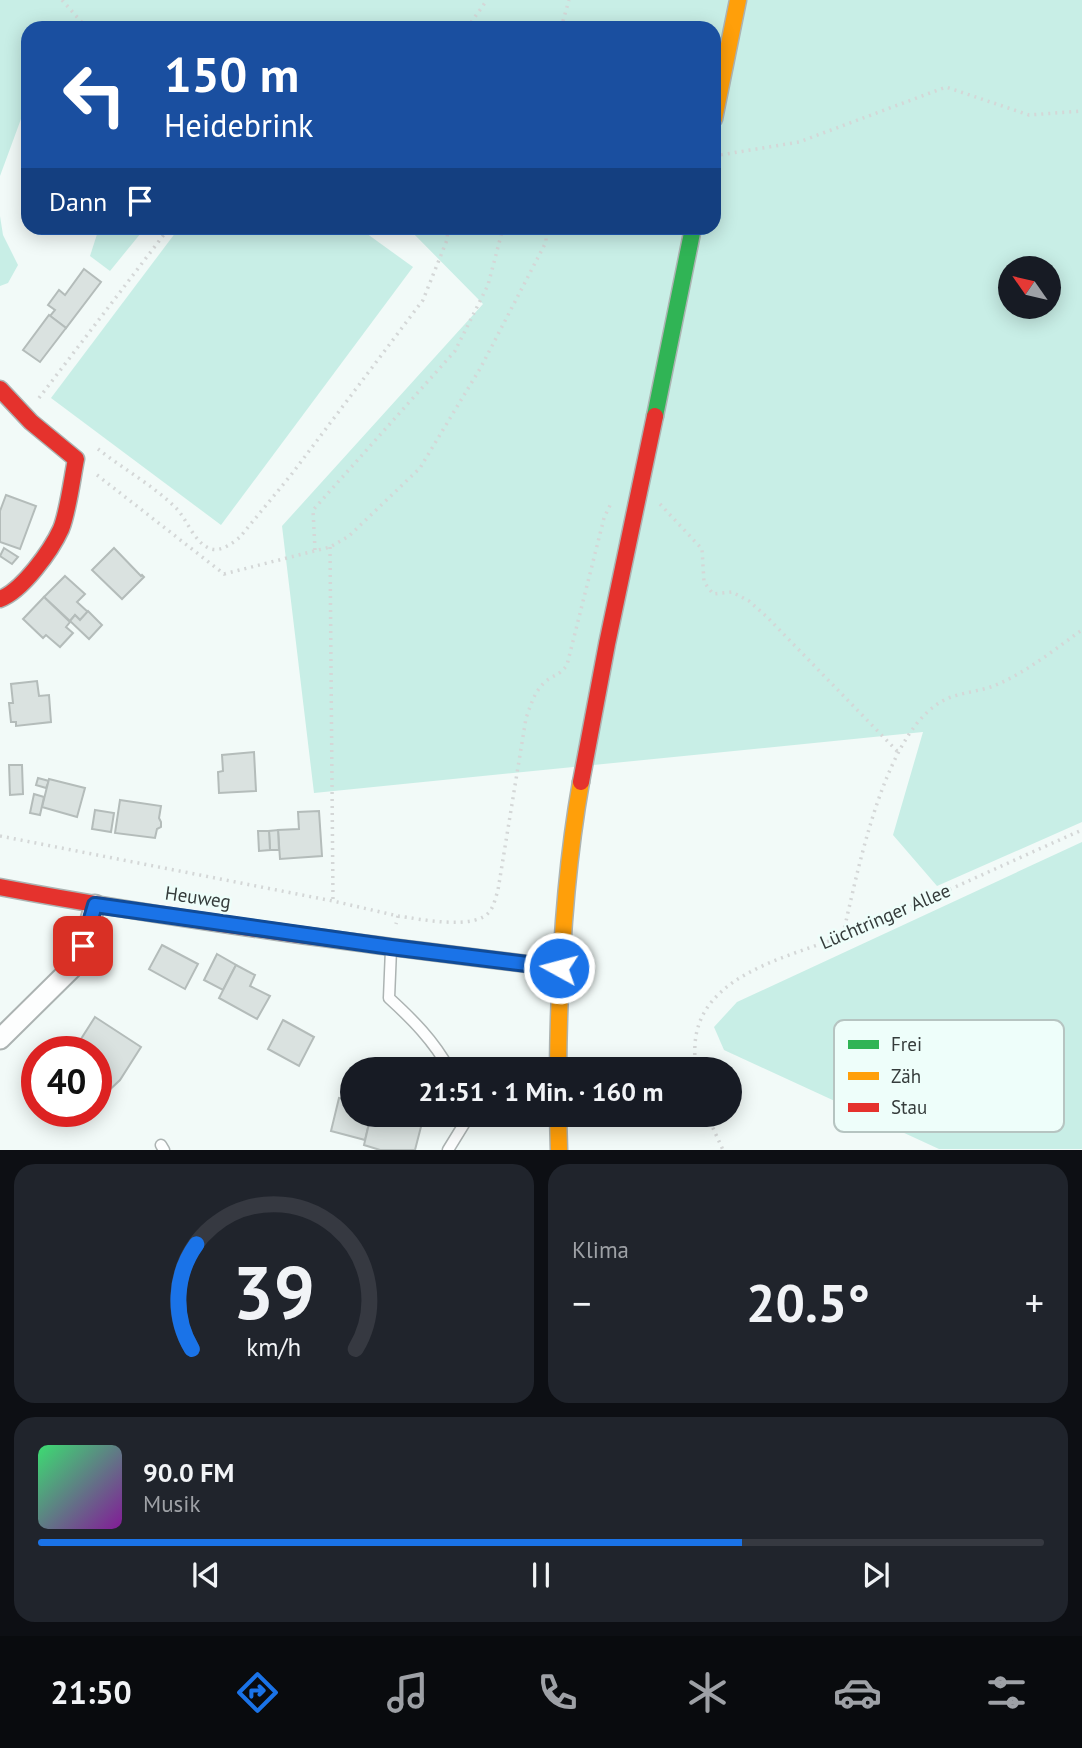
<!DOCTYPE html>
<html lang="de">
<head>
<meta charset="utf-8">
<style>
	:root { --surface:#171b24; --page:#20242c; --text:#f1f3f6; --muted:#9ea1a6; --line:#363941; --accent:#1a73e8 }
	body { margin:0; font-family:"PT Sans",sans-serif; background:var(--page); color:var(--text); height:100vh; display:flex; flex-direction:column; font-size:26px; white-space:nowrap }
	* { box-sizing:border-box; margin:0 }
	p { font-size:23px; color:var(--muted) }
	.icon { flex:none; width:38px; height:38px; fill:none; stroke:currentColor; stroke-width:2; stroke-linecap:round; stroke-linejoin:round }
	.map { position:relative; height:1150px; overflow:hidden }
	.sheet { display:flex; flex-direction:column; gap:14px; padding:14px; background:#0d0f14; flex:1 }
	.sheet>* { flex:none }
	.hud { position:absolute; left:21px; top:21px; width:700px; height:214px; border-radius:21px; box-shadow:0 4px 18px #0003; background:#1a4fa0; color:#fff; overflow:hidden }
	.needle { width:46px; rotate:304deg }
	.controls { position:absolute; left:998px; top:256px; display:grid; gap:14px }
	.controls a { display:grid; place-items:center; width:63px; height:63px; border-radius:50%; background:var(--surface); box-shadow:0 4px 18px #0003; font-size:35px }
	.speed { position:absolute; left:21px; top:1036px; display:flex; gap:14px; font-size:35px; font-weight:700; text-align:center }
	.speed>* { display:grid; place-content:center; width:91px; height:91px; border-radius:50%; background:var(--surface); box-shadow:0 4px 18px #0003; line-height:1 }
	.speed .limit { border:10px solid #d22; background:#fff; color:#111 }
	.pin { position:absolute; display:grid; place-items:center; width:60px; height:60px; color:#fff; margin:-30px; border-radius:14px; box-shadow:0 4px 10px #0006 }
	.me { position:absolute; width:77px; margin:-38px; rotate:277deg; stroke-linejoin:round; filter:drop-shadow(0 0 5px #0008) }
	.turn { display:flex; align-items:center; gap:24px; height:147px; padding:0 28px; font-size:32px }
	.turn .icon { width:91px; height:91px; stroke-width:2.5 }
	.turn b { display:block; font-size:49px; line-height:60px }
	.then { display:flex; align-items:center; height:66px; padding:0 28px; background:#0003; gap:14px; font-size:26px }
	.big { font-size:52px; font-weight:800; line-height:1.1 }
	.sheet .card { flex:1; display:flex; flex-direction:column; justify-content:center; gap:10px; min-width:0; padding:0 24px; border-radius:21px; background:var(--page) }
	.sheet .dial { align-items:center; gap:0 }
	.dial svg { height:182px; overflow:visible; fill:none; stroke:var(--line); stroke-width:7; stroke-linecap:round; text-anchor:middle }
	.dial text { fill:var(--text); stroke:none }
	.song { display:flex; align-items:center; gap:21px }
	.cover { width:84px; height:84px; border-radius:10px; background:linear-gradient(135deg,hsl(140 70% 55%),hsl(290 70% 35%)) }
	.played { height:7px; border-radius:4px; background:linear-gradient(90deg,var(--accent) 70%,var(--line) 70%) }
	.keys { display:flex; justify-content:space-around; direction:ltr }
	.heat { display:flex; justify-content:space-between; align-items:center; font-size:38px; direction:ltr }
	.sheet .tiles { flex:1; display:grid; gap:14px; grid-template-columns:1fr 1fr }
	.card:last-child { grid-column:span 2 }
	.trip { position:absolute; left:340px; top:1057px; width:402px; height:70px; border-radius:35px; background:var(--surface); box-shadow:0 4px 18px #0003; font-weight:800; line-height:70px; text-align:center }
	.menu { display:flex; height:112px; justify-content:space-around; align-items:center; background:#090b0e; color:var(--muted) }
	.menu .icon { width:49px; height:49px }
	.menu .current { color:var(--accent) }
	.menu b { font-size:32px; color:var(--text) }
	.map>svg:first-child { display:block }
	.green { fill:#c8eee6; fill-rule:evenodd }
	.building { fill:#dae2e0; stroke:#b4bcba; stroke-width:2 }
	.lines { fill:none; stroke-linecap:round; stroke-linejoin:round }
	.lane-casing { stroke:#acb3b2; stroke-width:13 }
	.street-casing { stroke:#acb3b2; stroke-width:23 }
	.fast-casing { stroke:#acb3b2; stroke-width:19 }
	.slow-casing { stroke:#acb3b2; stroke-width:19 }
	.jam-casing { stroke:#acb3b2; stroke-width:19 }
	.path { stroke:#d4d7d7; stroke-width:3.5; stroke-dasharray:2 5; stroke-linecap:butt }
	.lane { stroke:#fdfefe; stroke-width:10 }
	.street { stroke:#fdfefe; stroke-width:19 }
	.fast { stroke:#30b455; stroke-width:16 }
	.slow { stroke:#ff9f0a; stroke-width:16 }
	.jam { stroke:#e5322d; stroke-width:16 }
	.route-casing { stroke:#114b97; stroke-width:18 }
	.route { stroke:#1a73e8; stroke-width:12 }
	.labels { text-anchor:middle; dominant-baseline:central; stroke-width:5; stroke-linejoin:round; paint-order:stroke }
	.street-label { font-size:19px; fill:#353c3b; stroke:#eefefa }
	.key { fill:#eefefa; stroke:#b6c4c1; stroke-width:2 }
	.key-label { font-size:19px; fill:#353c3b }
</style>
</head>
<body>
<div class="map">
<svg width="1082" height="1150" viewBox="0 0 1082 1150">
	<rect width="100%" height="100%" fill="#f2faf8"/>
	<g class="green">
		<path d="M 0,0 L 1082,0 L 1082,822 L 937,886 L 893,835 L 923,732 L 314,793 L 282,526 L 483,304 L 408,228 L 714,228 L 714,28 L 28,28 L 28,122 L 21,119 L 0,176 ZM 1010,268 L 1048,268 L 1048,306 L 1010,306 Z"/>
		<polygon points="0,216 3,235 18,265 8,283 0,286"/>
		<polygon points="99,228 145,228 110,271 90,256"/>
		<polygon points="179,228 359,228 413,267 221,525 51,398"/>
		<polygon points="1082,842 1082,1149 939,1149 724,1050 714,1027 737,1002"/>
	</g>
	<g class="building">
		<polygon points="84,269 101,282 66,328 50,316 55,310 48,305 59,290 65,295"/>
		<polygon points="49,315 66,328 40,362 23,350"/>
		<polygon points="6,495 36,506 20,549 0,542 0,511"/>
		<polygon points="4,548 18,557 12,564 0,556"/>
		<polygon points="114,548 141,576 142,575 144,577 122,599 92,570"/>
		<polygon points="65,576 85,594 77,602 88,612 80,620 75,615 70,621 44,597"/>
		<polygon points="44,597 70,622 66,627 73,633 60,647 46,635 43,638 23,619"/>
		<polygon points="88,611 102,625 89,639 70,621 75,615 80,620"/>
		<polygon points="37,681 39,696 49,695 51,722 16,726 16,722 11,722 9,703 13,703 11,684"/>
		<polygon points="254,752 256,791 219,793 218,772 223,771 222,755"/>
		<polygon points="9,765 22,765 23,794 10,795"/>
		<polygon points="38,778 49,781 46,788 36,785"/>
		<polygon points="49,779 85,788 77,817 42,807"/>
		<polygon points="34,794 44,797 40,815 30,813"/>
		<polygon points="120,800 161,806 159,818 161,822 161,827 157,829 155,838 115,833"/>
		<polygon points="95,810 114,813 111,832 92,829"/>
		<polygon points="319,811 322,856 280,859 278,830 299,829 298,812"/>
		<polygon points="278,830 279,850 270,850 269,831"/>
		<polygon points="258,831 269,831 270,850 259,851"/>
		<polygon points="162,945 198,964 185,989 149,969"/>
		<polygon points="217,954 236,965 223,990 204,980"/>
		<polygon points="236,965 255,975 250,986 270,996 257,1019 219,998"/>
		<polygon points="95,1017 141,1047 120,1080 102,1097 96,1093 96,1052 74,1050"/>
		<polygon points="283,1020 314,1037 299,1066 268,1049"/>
		<polygon points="339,1098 352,1101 352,1115 371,1115 365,1140 331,1131"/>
		<polygon points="371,1115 424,1115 415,1150 380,1150 364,1145"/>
	</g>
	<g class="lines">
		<g class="lane-casing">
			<g id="lane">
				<path d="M 391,949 L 389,998 C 412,1019 434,1041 449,1069"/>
				<polyline points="161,1145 164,1150"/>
				<polyline points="448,1150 464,1124 463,1115"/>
			</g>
		</g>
		<g class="street-casing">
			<polyline id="street" points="0,1039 78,962 95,905"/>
		</g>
		<g class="fast-casing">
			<polyline id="fast" points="655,416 693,228"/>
		</g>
		<g class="slow-casing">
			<g id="slow">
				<polyline points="714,119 738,0"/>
				<path d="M 558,1069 C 559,973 564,877 581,782"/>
				<polyline points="558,1115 559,1150"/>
			</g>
		</g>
		<g class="jam-casing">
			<g id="jam">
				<path d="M 0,389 L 31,422 L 76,459 C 72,479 68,512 61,529 C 51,551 22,591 0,599"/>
				<polyline points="581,782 607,644 655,416"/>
				<path d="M 0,887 C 185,922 372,945 559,968"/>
			</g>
		</g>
		<g class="path">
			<polyline points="62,0 85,26"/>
			<polyline points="467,28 487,0"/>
			<polyline points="561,28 569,0"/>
			<polyline points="714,156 799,142 946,87 1029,115 1082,111"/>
			<polyline points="39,398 169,228"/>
			<path d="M 98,449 C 122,468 154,486 176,508 C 187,519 194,543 211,549 C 221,552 233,543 240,537 L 291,475 L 423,300 L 447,240 L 448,228"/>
			<polyline points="97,475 224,574 330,547 349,536 420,468 481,367 546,242 546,228"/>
			<polyline points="660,504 702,549 704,582 713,594 732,592 749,601 767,617 898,752"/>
			<polyline points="330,547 333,901"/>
			<polyline points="315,550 313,510 455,351 488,285 503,228"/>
			<polyline points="0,836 333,901 398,916 396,924"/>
			<path d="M 398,916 C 420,919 476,931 490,911 C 494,906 496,896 498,890 L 526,718 C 531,705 534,692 545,682 C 554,674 558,677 567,665 L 604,518 L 612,501"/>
			<path d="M 843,934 C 858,871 882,743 936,705 C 953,692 977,693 996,685 C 1027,672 1055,649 1082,630"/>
			<path d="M 696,1069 C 692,1038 697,1014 721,992 C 751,964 804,951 842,936 C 923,903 1002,865 1082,830"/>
			<polyline points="707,1115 723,1150"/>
		</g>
		<use href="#lane" class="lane"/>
		<use href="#street" class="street"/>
		<use href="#fast" class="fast"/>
		<use href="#slow" class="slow"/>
		<use href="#jam" class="jam"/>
	</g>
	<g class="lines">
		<g class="route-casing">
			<polyline id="route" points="83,946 95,905 391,947 559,968"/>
		</g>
		<use href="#route" class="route"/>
	</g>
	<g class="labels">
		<g class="street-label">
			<text transform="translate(198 897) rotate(8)">Heuweg</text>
			<text transform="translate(885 916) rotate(-23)">Lüchtringer Allee</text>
		</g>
	</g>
	<rect x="834" y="1020" width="230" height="112" rx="10" class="key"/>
	<rect x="848" y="1040" width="31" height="9" fill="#30b455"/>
	<rect x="848" y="1072" width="31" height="8" fill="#ff9f0a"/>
	<rect x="848" y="1103" width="31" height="9" fill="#e5322d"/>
	<g class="key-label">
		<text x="891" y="1051">Frei</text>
		<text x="891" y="1083">Zäh</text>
		<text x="891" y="1114">Stau</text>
	</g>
</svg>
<div class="controls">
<a><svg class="needle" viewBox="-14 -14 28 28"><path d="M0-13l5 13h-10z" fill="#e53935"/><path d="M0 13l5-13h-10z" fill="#9ea1a6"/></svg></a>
</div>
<div class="speed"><div class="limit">40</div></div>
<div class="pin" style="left:83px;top:946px;background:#d93025"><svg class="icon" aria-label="arrive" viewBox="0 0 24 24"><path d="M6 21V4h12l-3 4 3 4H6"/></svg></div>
<svg class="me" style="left:559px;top:968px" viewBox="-20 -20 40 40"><circle r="17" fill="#1a73e8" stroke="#fff" stroke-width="3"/><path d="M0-11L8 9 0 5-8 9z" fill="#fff"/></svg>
<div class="trip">21:51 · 1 Min. · 160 m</div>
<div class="hud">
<div class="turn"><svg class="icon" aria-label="left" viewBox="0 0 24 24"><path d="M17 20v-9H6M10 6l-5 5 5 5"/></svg><div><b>150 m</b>Heidebrink</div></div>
<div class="then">Dann<svg class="icon" aria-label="arrive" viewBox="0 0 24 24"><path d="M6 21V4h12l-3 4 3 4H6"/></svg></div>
</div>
</div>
<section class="sheet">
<div class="tiles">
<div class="card dial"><svg viewBox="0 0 100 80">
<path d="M14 69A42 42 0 1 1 86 69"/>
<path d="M14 69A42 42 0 0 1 16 23" stroke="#1a73e8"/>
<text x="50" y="56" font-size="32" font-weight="700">39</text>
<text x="50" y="72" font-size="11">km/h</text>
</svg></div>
<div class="card"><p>Klima</p>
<div class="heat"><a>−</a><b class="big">20.5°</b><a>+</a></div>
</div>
<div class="card">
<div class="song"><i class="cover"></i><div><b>90.0 FM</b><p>Musik</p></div></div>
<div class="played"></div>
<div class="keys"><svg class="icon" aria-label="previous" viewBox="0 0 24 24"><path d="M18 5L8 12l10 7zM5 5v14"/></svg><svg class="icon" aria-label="pause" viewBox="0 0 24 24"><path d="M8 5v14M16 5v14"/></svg><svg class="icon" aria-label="next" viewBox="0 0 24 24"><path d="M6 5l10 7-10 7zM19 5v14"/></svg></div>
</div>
</div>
</section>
<nav class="menu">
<b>21:50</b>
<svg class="icon current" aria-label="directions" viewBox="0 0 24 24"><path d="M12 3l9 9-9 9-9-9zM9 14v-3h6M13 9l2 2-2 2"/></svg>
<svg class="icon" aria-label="music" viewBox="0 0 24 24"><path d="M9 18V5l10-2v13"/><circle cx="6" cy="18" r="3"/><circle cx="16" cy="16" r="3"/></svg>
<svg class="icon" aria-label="phone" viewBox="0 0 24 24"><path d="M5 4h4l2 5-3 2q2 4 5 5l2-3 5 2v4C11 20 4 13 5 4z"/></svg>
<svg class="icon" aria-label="climate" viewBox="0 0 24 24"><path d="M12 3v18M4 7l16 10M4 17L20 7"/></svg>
<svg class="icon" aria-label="car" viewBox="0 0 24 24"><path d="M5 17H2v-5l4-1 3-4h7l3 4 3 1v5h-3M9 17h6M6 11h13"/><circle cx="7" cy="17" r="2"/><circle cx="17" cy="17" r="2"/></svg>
<svg class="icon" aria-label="filters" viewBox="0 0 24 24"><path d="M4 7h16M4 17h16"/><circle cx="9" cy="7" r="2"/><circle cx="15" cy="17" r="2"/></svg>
</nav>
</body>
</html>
